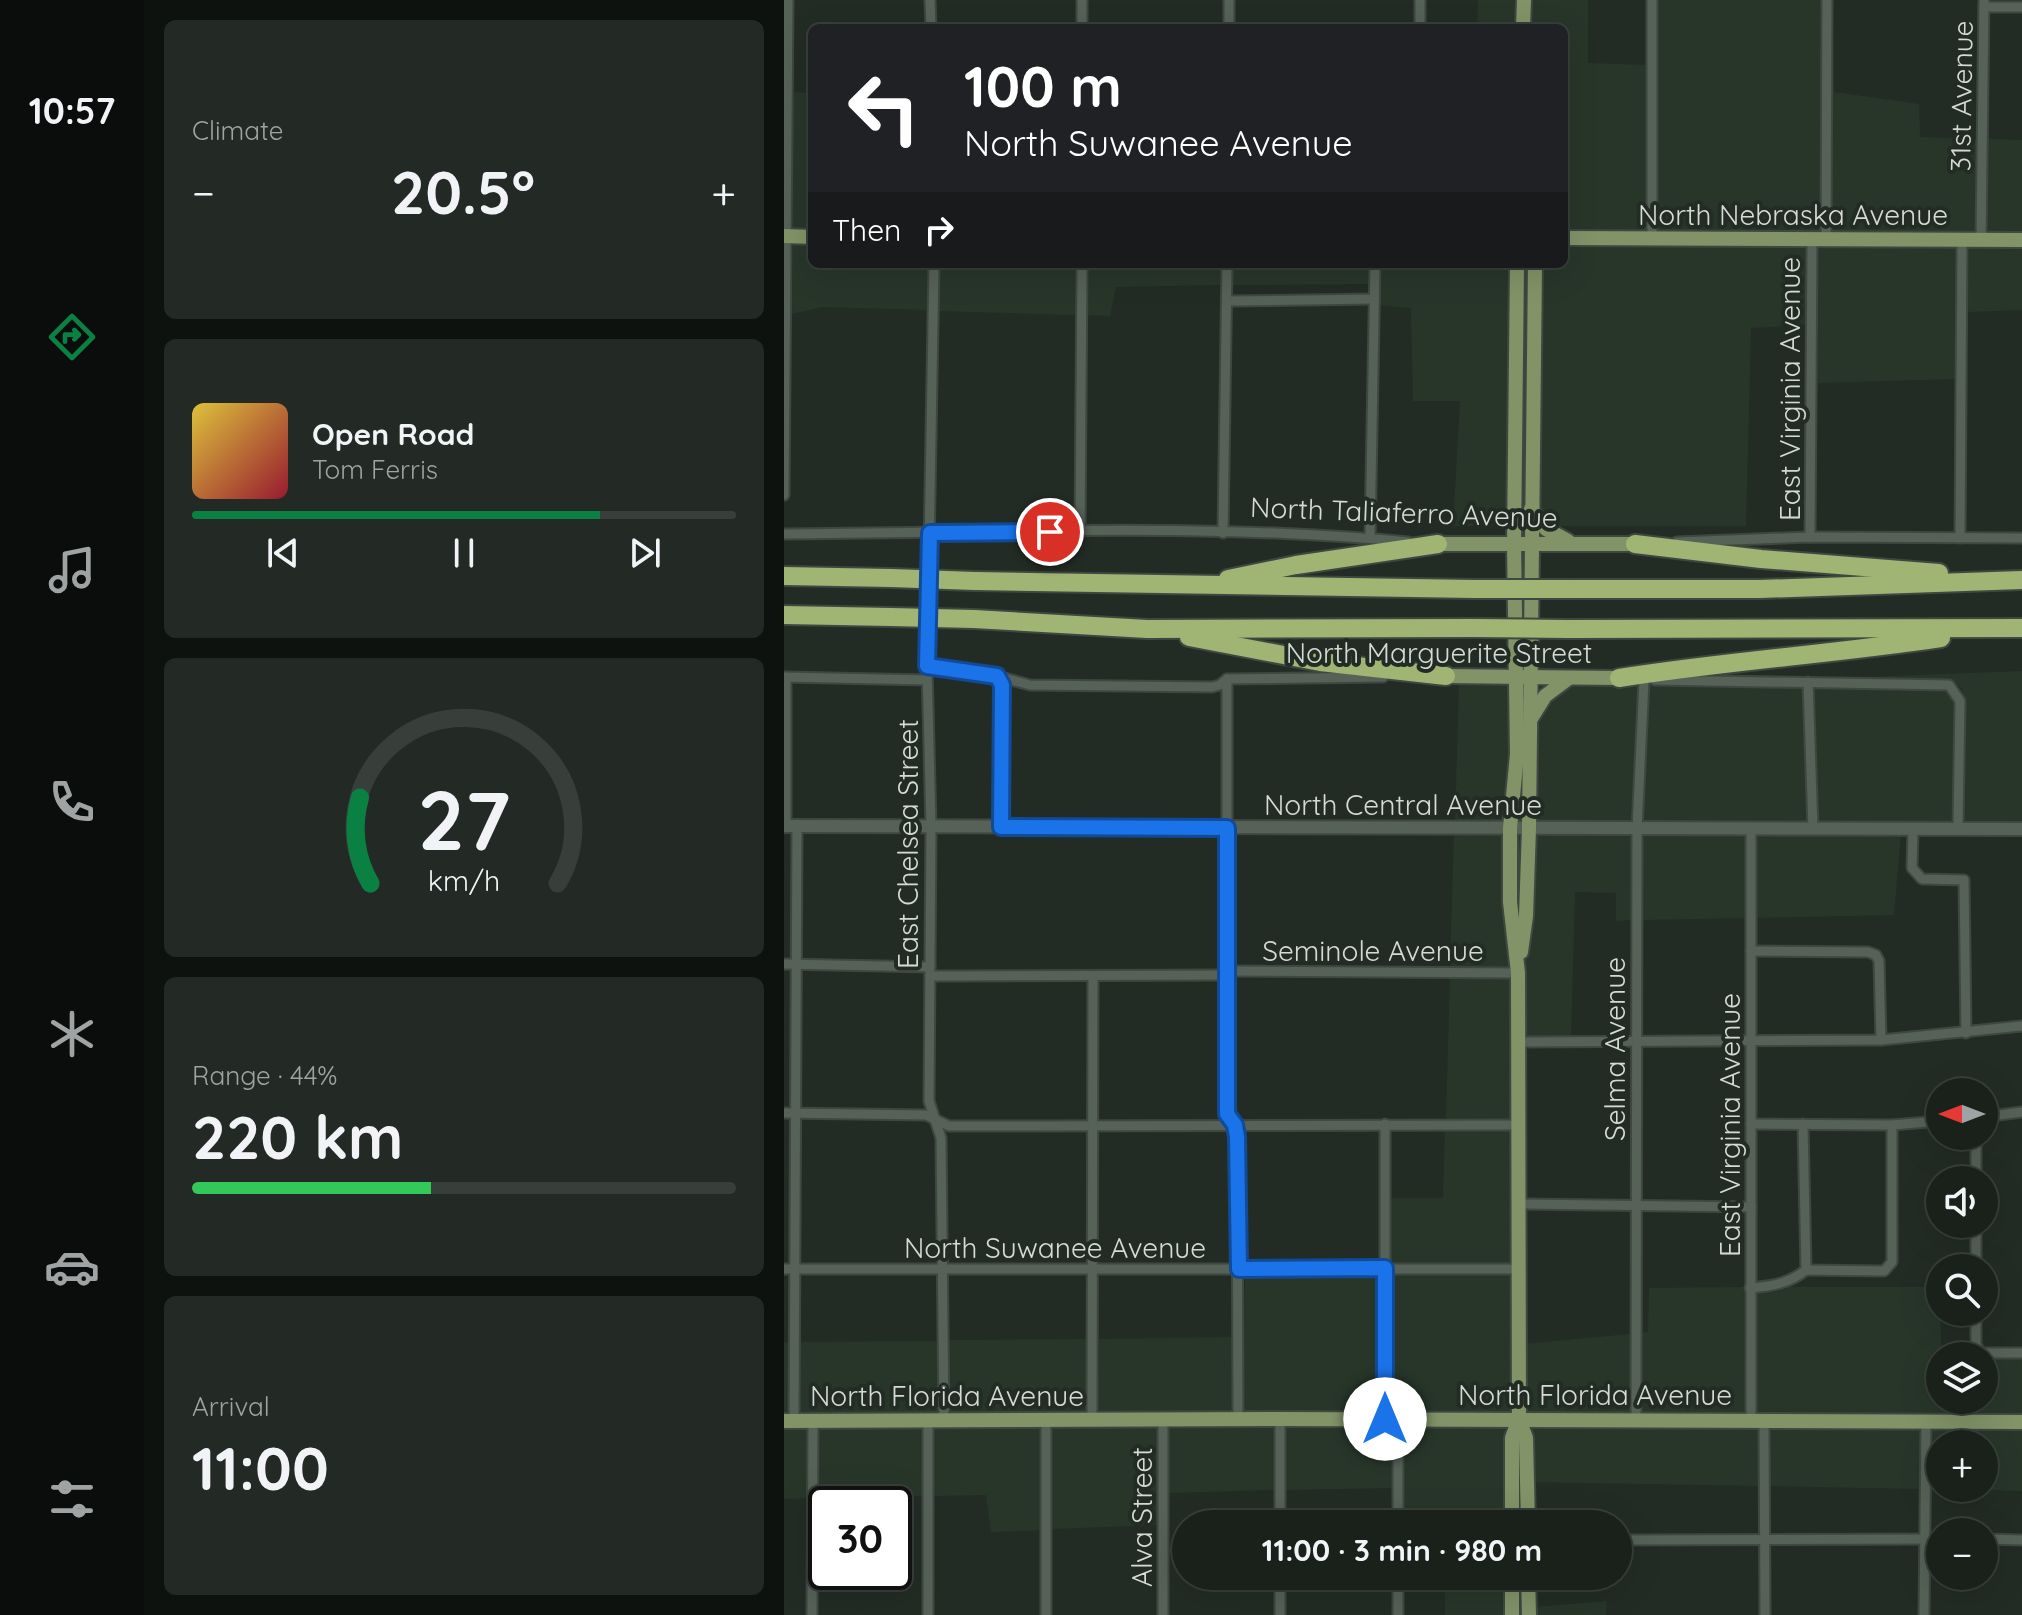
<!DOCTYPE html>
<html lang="en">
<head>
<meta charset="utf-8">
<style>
	:root { --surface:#1a211b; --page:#232924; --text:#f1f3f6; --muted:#9fa3a3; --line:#383e3a; --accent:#0b8043 }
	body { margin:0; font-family:Quicksand,sans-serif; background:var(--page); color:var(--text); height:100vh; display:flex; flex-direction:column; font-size:30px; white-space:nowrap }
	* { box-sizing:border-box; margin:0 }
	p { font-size:26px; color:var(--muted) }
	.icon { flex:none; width:44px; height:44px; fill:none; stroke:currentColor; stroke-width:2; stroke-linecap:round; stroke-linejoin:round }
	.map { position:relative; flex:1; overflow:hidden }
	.details { display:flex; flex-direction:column; gap:20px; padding:20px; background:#0e120f; width:640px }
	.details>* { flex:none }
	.hud { position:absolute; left:24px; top:24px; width:760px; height:244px; border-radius:12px; box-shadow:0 8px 32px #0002,0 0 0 2px var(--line); background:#202124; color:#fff; overflow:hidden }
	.needle { width:52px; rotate:270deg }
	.tools { position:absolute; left:1142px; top:1078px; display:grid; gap:16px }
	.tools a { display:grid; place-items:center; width:72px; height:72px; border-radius:50%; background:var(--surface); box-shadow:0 8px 32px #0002,0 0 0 2px var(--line); font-size:40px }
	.speed { position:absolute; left:24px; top:1486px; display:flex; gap:16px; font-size:40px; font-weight:700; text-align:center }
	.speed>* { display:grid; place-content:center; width:104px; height:104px; border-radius:50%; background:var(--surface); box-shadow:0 8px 32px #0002,0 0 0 2px var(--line); line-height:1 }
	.speed .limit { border:4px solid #111; border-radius:12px; background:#fff; color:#111 }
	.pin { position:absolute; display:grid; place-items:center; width:68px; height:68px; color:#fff; margin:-34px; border:4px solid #fff; border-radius:50%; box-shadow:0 2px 8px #0007 }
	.me { position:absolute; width:88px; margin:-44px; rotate:0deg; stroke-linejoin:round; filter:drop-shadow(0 0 6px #0008) }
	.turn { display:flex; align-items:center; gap:28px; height:168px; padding:0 24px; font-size:36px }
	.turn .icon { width:104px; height:104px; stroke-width:2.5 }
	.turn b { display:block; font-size:56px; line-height:68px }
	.then { display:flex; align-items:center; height:76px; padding:0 24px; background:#0003; gap:16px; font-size:30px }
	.big { font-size:60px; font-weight:700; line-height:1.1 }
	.details .card { flex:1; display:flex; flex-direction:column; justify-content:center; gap:12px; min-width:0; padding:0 28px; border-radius:12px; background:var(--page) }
	.details .dial { align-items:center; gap:0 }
	.dial svg { height:208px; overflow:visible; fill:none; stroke:var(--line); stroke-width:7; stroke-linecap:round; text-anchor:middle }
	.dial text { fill:var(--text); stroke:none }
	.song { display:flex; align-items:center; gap:24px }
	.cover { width:96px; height:96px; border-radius:12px; background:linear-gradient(135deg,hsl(50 70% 55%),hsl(350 70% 35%)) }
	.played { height:8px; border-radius:4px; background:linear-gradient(90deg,var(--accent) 75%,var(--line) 75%) }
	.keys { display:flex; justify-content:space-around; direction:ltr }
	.heat { display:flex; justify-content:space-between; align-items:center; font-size:44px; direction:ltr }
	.charge { height:12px; border-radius:6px; background:linear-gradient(90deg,#34c759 44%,var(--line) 0) }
	.trip { position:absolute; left:388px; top:1510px; width:460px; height:80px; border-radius:40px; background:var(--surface); box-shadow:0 8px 32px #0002,0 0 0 2px var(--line); font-weight:700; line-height:80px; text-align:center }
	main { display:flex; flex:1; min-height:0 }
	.dock { display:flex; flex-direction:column; width:144px; justify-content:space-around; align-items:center; background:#0a0d0b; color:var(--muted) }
	.dock .icon { width:56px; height:56px }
	.dock .active { color:var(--accent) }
	.dock b { font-size:36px; color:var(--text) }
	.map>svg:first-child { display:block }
	.built { fill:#28362a; fill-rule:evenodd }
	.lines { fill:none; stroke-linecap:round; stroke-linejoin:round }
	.minor-casing { stroke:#3f4741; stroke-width:13 }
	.tertiary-casing { stroke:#3f4741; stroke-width:16 }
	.primary-casing { stroke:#3f4741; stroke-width:18 }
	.motorway-casing { stroke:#3f4741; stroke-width:22 }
	.minor { stroke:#566157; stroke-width:9 }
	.tertiary { stroke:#566157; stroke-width:12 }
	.primary { stroke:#829368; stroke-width:14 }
	.motorway { stroke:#a0b473; stroke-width:18 }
	.motorway-bridge-casing { stroke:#3f4741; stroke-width:22; stroke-linecap:butt }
	.motorway-bridge { stroke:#a0b473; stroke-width:18 }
	.route-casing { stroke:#114b97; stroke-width:20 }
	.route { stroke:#1a73e8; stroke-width:14 }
	.labels { text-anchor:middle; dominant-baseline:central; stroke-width:8; stroke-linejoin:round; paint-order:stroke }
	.street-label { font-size:28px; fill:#d4dad4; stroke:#222c24 }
</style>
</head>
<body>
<main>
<nav class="dock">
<b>10:57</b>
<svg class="icon active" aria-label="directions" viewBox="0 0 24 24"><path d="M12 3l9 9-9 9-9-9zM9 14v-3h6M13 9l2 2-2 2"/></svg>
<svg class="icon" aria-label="music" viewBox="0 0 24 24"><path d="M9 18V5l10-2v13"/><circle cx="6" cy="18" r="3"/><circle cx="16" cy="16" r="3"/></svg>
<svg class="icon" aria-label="phone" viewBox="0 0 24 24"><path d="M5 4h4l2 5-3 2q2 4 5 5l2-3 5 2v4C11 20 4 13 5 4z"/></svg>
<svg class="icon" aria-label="climate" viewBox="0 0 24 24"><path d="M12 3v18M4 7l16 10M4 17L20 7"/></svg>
<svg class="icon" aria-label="car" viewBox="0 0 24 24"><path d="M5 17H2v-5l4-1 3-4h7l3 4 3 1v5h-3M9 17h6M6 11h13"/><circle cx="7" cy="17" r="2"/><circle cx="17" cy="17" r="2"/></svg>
<svg class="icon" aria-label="filters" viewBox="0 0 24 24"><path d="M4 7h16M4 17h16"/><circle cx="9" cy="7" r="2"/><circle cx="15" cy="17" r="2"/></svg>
</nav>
<section class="details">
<div class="card"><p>Climate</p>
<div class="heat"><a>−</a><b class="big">20.5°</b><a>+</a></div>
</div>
<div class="card">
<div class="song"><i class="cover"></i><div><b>Open Road</b><p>Tom Ferris</p></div></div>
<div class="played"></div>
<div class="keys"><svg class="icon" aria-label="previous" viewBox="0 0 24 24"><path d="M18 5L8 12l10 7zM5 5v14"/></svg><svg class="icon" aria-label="pause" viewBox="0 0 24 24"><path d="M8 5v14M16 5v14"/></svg><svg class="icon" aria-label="next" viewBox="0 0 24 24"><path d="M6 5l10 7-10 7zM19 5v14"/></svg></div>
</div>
<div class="card dial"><svg viewBox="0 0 100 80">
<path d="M14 69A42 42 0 1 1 86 69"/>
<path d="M14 69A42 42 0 0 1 10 36" stroke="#0b8043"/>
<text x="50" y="56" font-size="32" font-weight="700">27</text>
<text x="50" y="72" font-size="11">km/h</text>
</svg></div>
<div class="card"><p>Range · 44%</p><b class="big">220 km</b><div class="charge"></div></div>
<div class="card"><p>Arrival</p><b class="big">11:00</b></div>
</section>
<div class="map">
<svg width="1238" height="1615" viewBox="0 0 1238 1615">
	<rect width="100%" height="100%" fill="#222c24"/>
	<g class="built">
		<polygon points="694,0 734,0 733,28 693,28"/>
		<polygon points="746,0 804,0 804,63 862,65 862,235 780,233 780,28 746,28"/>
		<polygon points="874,0 1038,0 1036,236 873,235"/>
		<polygon points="1049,26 1050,92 1135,104 1136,137 1193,139 1192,235 1047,236"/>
		<polygon points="9,92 28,93 28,232 9,232"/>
		<polygon points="1204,139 1238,140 1238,235 1203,235"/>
		<polygon points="9,242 28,242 28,264 144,264 144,310 38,307 8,314"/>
		<polygon points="780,243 1022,246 1023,325 967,328 962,526 767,526 753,508 757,264 780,264"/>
		<polygon points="1172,245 1171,379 1034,383 1034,246"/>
		<polygon points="1183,245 1238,245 1238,310 1183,312"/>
		<polygon points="156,264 292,264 291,315 155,311"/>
		<polygon points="303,264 437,264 437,285 332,287 326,316 302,315"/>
		<polygon points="449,264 585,264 585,284 448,285"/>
		<polygon points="596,264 728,264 724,526 669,526 676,401 629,401 627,308 596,305"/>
		<polygon points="739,264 746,264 741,526 736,526"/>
		<polygon points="1238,671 1238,824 1180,823 1182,701 1177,688 1171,682 1159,679 1059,678"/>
		<polygon points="675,682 727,682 728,754 721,823 671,823"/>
		<polygon points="787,683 854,685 847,824 750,823 752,722 765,699"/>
		<polygon points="865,685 1019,687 1024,824 858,824"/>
		<polygon points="1030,687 1158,689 1165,692 1170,702 1169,823 1035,824"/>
		<polygon points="670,833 720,833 727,968 666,967"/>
		<polygon points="1117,833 1110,915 973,918 972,834"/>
		<polygon points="750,834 847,834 847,920 832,921 832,893 791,892 787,1037 740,1037 739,973 748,917"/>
		<polygon points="858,834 961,834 961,918 858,920"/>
		<polygon points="666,977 728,978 728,1120 662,1119"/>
		<polygon points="661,1129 728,1130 727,1264 607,1263 607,1198 659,1198"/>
		<polygon points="596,1273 596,1414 459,1414 461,1274"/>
		<polygon points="607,1273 727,1274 729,1414 607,1414"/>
		<polygon points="960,1287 961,1416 857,1414 857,1333 864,1332 865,1288"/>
		<polygon points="1006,1287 1156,1287 1157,1345 1186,1346 1191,1356 1156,1356 1156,1400 1200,1400 1200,1358 1238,1358 1238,1417 973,1416 972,1293 995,1291"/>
		<polygon points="846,1334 846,1414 740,1414 739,1344"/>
		<polygon points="449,1337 448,1414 314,1415 315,1339"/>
		<polygon points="303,1339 303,1415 166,1416 165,1340"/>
		<polygon points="154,1341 155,1416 16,1416 16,1342"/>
		<polygon points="5,1342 4,1416 0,1416 0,1343"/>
		<polygon points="374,1424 374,1525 268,1529 268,1425"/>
		<polygon points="385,1424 491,1424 490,1490 385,1493 385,1524"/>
		<polygon points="502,1424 608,1424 608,1488 502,1490"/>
		<polygon points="620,1424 727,1424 723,1524 619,1524"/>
		<polygon points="743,1424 975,1426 975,1486 749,1482"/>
		<polygon points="257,1425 256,1530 207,1532 202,1495 150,1496 150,1426"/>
		<polygon points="0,1426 23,1426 23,1498 0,1499"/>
		<polygon points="34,1426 139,1426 139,1496 34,1498"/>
		<polygon points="986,1426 1136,1427 1136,1489 986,1486"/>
		<path d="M 1147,1427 L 1238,1427 L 1238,1491 L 1147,1489 ZM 1156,1444 L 1200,1444 L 1200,1488 L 1156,1488 Z"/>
		<polygon points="644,1576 722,1576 722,1615 661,1615 661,1579"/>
		<polygon points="823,1601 822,1615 750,1615 750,1607"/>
	</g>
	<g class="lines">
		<g class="minor-casing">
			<g id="minor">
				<polyline points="146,0 147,28"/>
				<polyline points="298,0 298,28"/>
				<polyline points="1200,7 1238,7"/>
				<polyline points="445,28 445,0"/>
				<polyline points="636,28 636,0"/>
				<polyline points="868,240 868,0"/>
				<polyline points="1197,240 1200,0"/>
				<polyline points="1042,241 1043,0"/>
				<polyline points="150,264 143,666 147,827 145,1101 157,1138 160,1421"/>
				<polyline points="443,301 590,299"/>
				<polyline points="0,495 4,0"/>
				<polyline points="296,532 298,264"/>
				<polyline points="439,533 443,264"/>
				<path d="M 0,534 C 207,533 418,522 624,542"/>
				<polyline points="1026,537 1028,241"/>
				<polyline points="586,538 591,264"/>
				<polyline points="1176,538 1178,240"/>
				<polyline points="893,542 1026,537 1238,538"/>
				<polyline points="143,666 213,676 246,685 428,687 436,685 443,679 599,677"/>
				<polyline points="213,676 218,685 217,827"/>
				<polyline points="0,677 143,680"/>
				<polyline points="2,677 2,826"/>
				<polyline points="443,679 443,1114 451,1125 453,1137 454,1419"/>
				<polyline points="871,680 1165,685 1176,701 1174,828"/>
				<polyline points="1024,682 1029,829"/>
				<polyline points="1129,828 1128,868 1138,879 1180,880 1182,1033"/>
				<polyline points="967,829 967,1421"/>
				<polyline points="967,951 1084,952 1092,955 1095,961 1097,1040"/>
				<polyline points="0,964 146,967"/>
				<polyline points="444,971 734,973"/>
				<polyline points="146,976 444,975"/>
				<polyline points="734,1042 1097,1040 1238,1026"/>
				<polyline points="0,1113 142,1115 165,1126 734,1125"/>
				<polyline points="1200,1117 1238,1112"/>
				<polyline points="601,1124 601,1419"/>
				<polyline points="967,1124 1108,1125 1156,1121"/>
				<polyline points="1192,1180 1192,1136"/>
				<polyline points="734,1204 967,1207"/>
				<polyline points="1192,1268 1192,1224"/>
				<polyline points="0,1269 734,1269"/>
				<polyline points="1022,1270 1100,1271 1108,1262 1108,1125"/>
				<path d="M 966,1288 C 988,1286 1004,1284 1022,1270 L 1019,1124"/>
				<polyline points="1192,1312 1192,1344 1195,1351 1200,1353 1238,1353"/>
				<polyline points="852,1419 853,829 860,680"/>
				<polyline points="308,1420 309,976"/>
				<polyline points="10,1421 13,827"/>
				<polyline points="144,1421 144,1615"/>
				<polyline points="980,1421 981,1615"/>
				<polyline points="496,1524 496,1419"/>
				<polyline points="614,1524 614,1419"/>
				<polyline points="1200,1539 1238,1540"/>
				<polyline points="834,1540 1156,1539"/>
				<polyline points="28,1615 29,1421"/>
				<polyline points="262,1615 262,1420"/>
				<polyline points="379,1615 379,1419"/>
				<polyline points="496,1615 496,1576"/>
				<polyline points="614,1615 614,1576"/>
				<polyline points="1140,1615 1142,1422"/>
			</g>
		</g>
		<g class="tertiary-casing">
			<polyline id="tertiary" points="0,826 1238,829"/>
		</g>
		<g class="primary-casing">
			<g id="primary">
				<polyline points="739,28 740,0"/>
				<polyline points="0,236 28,237"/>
				<polyline points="780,238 1238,240"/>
				<polyline points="747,509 762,529 784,541"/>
				<polyline points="654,544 851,544"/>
				<polyline points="662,676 835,678"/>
				<polyline points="748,717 761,696 785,678"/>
				<polyline points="737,952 742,916 745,828 751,264"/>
				<polyline points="735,1419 742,1438 744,1524"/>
				<polyline points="0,1421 496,1419 1238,1422"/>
				<polyline points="728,1524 728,1438 735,1419 734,973 726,902 726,828 733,754 730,544 733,264"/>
				<polyline points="744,1576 745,1615"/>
				<polyline points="728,1615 728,1576"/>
			</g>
		</g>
		<g class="motorway-casing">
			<g id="motorway">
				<polyline points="851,544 977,559 1155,573"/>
				<polyline points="0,576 107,578"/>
				<polyline points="444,579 512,565 654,544"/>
				<polyline points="191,581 691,589"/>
				<polyline points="784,589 976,589 1238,580"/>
				<polyline points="0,615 107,617"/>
				<polyline points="190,619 363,629 690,628"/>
				<polyline points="784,629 1238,628"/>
				<polyline points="405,637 536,662 662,676"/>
				<path d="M 835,678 C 942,661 1050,654 1157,638"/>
			</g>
		</g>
		<use href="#minor" class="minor"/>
		<use href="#tertiary" class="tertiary"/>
		<use href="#primary" class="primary"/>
		<use href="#motorway" class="motorway"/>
		<g class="motorway-bridge-casing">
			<g id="motorway-bridge">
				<polyline points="107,578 191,581"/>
				<polyline points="691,589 784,589"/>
				<polyline points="107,617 190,619"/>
				<polyline points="690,628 784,629"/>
			</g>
		</g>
		<use href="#motorway-bridge" class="motorway-bridge"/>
	</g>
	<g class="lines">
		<g class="route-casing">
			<polyline id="route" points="266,532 146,533 143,666 213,676 218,685 217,827 443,828 443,1114 451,1125 453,1137 455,1269 601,1268 601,1419"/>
		</g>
		<use href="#route" class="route"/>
	</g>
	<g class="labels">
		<g class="street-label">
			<text transform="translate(1177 96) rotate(-89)">31st Avenue</text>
			<text x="1009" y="214">North Nebraska Avenue</text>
			<text transform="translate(1005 389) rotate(-90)">East Virginia Avenue</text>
			<text transform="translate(620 512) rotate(2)">North Taliaferro Avenue</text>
			<text x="655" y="652">North Marguerite Street</text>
			<text x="619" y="804">North Central Avenue</text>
			<text transform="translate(123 844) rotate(-90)">East Chelsea Street</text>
			<text x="589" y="950">Seminole Avenue</text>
			<text transform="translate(830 1049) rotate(-90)">Selma Avenue</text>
			<text transform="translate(945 1125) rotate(-90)">East Virginia Avenue</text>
			<text x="271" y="1247">North Suwanee Avenue</text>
			<text x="811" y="1394">North Florida Avenue</text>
			<text x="163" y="1395">North Florida Avenue</text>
			<text transform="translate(357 1517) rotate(-90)">Alva Street</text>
		</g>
	</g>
</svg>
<div class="tools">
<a><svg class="needle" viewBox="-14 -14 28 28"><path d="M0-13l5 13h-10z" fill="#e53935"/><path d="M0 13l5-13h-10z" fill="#9fa3a3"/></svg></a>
<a><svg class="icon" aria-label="sound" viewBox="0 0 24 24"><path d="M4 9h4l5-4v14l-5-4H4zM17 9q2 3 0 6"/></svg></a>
<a><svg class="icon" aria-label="search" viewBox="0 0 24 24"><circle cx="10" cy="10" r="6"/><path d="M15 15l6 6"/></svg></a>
<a><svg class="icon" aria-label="layers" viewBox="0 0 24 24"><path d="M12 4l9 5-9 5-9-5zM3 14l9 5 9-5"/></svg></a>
<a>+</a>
<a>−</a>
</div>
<div class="speed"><div class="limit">30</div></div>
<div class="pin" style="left:266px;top:532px;background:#d93025"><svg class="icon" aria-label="arrive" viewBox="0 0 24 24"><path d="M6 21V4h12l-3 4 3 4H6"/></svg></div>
<svg class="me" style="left:601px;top:1419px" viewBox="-20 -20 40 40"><circle r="19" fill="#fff"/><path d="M0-13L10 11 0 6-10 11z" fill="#1a73e8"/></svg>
<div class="trip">11:00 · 3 min · 980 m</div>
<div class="hud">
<div class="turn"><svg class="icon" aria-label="left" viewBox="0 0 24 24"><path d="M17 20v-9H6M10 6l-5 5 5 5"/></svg><div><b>100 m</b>North Suwanee Avenue</div></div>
<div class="then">Then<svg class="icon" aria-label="right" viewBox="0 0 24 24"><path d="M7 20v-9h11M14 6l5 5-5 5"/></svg></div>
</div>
</div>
</main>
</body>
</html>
